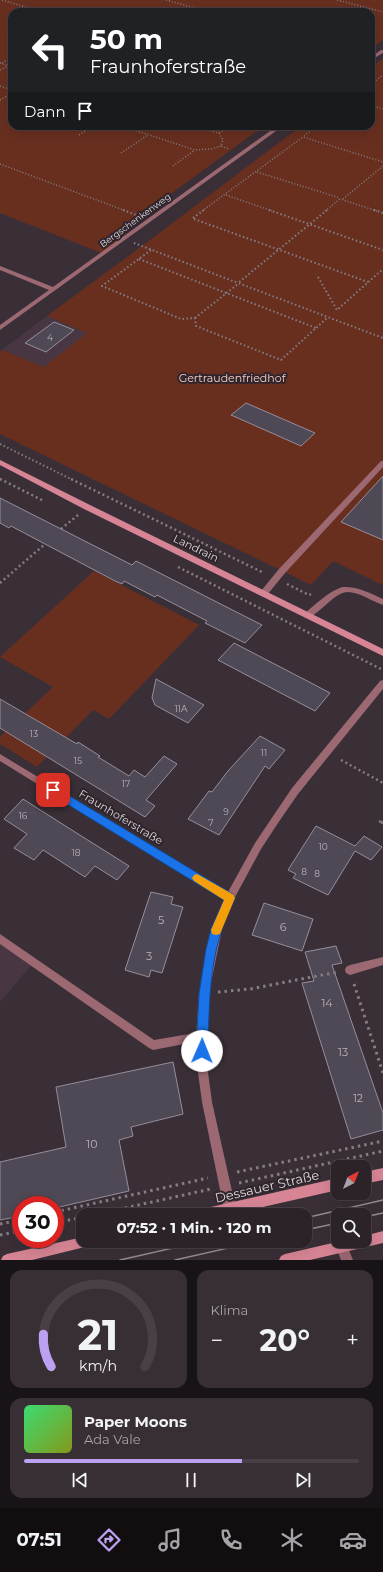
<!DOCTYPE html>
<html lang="de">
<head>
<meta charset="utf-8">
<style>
	:root { --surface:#2c2329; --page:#382f35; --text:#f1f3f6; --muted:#a6a4a8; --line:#484046; --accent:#bca0f2 }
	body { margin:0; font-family:Montserrat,sans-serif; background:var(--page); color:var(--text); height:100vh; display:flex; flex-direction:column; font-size:15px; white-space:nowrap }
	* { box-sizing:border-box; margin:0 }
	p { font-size:13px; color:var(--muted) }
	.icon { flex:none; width:22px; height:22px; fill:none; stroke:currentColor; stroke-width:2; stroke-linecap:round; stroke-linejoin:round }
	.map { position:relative; height:1260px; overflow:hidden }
	.drawer { display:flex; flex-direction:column; gap:10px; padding:10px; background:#181317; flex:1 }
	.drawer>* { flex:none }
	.banner { position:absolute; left:8px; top:8px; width:367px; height:122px; border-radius:12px; box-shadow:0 4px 16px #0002,0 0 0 1px var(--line); background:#202124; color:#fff; overflow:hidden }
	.needle { width:26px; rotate:42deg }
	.controls { position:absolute; left:331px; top:1160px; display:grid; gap:8px }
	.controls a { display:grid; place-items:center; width:40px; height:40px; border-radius:8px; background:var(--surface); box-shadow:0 4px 16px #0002,0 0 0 1px var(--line); font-size:20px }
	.speed { position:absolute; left:12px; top:1196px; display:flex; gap:8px; font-size:20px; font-weight:700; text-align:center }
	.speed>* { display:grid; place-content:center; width:52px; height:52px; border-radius:50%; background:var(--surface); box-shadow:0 4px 16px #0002,0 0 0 1px var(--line); line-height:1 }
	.speed .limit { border:6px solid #d22; background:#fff; color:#111 }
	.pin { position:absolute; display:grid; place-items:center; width:34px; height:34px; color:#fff; margin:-17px; border-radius:8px; box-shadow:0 2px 6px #0006 }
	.me { position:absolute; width:44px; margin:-22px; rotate:1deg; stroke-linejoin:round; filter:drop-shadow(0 0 3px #0008) }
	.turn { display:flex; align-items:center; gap:14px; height:84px; padding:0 16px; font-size:18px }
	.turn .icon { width:52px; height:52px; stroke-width:2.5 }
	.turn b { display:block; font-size:28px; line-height:34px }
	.then { display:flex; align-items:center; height:38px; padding:0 16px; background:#0003; gap:8px; font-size:15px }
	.big { font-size:30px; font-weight:700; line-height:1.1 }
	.drawer .widget { flex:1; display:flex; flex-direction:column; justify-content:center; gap:6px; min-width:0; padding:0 14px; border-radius:12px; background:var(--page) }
	.drawer .dial { align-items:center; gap:0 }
	.dial svg { height:104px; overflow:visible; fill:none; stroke:var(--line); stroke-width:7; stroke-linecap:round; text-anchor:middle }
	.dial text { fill:var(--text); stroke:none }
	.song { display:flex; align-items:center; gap:12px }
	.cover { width:48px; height:48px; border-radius:6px; background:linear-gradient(135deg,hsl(140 70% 55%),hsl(70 70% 35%)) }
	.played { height:4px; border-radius:2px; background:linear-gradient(90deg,var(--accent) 65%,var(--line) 65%) }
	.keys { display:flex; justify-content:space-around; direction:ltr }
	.heat { display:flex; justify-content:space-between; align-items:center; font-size:22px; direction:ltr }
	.drawer .tiles { flex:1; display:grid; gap:10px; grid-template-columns:1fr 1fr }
	.widget:last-child { grid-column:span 2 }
	.trip { position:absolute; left:76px; top:1208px; width:236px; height:40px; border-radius:12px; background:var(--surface); box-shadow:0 4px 16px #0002,0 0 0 1px var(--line); font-weight:700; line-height:40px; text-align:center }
	.tab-bar { display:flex; height:64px; justify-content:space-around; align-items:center; background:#120e10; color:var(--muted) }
	.tab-bar .icon { width:28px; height:28px }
	.tab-bar .on { color:var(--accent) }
	.tab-bar b { font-size:18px; color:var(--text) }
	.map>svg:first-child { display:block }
	.built { fill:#483743 }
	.green { fill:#682f1f }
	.building { fill:#4f4855; stroke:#958e9c }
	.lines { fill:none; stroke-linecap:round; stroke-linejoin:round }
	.path-far3 { stroke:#867d84; stroke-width:1.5; stroke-dasharray:1 2; stroke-linecap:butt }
	.path-far2 { stroke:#867d84; stroke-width:2; stroke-dasharray:1.5 2.5; stroke-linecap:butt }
	.path-far1 { stroke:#867d84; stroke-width:2.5; stroke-dasharray:2 3; stroke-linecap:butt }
	.path { stroke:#867d84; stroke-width:3; stroke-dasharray:2.5 4; stroke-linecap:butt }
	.lane { fill:#9c6872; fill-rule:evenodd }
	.street { fill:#9c6872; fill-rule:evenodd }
	.secondary { fill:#d78595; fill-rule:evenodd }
	.tram { stroke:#958d93; stroke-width:1.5 }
	.route { fill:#1a73e8; stroke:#114b97 }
	.slow { fill:#f59e0b }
	.labels { text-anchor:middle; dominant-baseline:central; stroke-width:4; stroke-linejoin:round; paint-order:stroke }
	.far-street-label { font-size:9px; fill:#ddd6db; stroke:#30252d }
	.number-label { font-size:9px; fill:#bab2ba }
	.park-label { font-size:11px; fill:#f6cdc2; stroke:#30252d }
	.street-label { font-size:11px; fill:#ddd6db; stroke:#30252d }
	.near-number-label { font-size:11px; fill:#bab2ba }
	.near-street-label { font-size:13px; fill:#ddd6db; stroke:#30252d }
</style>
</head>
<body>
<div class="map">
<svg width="383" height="1260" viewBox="0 0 383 1260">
	<rect width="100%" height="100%" fill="#3a2f37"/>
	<g class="built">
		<polygon points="47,316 88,333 44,367 2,350"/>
		<polygon points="0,940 33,963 0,1002"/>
	</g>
	<g class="green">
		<polygon points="0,0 383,0 383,40 371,49 371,12 12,12 12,126 264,126 146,212 104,254 0,213"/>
		<polygon points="383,58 383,585 333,561 311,585 0,434 0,351 2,350 44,367 87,333 47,316 142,246 301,126 371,126 371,68"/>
		<polygon points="94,571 199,625 109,719 93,710 37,767 0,744 0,737 53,687 0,657"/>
	</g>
	<g class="building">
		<polygon points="54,322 74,330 46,352 25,343"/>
		<polygon points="246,403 315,433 301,446 231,415"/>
		<polygon points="383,476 383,540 341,522"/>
		<polygon points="0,498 132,565 136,561 262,625 245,643 205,623 207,621 157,595 155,597 124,581 122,584 115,581 11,526 9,528 0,523"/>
		<polygon points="234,643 313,684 330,693 315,711 218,660"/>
		<polygon points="156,679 204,705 188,723 155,705 152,698"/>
		<polygon points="0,699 77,744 78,742 100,756 98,757 129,776 134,770 145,777 164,756 177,764 146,800 155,806 145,817 0,728"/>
		<polygon points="260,736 285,750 269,769 265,766 219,835 188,819 209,791 212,792 228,771"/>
		<polygon points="23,799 67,827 129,866 117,880 95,866 85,877 43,850 34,860 14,848 27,834 4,819"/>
		<polygon points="316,826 355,846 364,836 382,847 371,860 355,851 328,895 293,878 296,874 288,870"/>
		<polygon points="151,892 173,897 171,904 183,907 162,973 151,970 149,977 125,970"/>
		<polygon points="264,903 313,919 302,951 252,935"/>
		<polygon points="336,946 342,963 332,965 383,1113 383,1130 351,1139 302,983 314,981 305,952"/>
		<polygon points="173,1062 183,1114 131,1127 133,1136 119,1140 129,1191 55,1208 55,1205 21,1205 21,1216 0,1220 0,1162 66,1147 56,1087"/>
	</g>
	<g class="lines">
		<g class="path-far3">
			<polyline points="2,0 42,12"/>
			<polyline points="166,0 209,12"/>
			<polyline points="337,0 383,12"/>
			<polyline points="0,63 12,67"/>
			<polyline points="2,63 12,57"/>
			<polyline points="0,70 8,66"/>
			<polyline points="371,84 383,75"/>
			<polyline points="0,86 12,90"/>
			<polyline points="0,100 12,93"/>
			<polyline points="371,105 383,109"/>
			<polyline points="122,126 195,150 211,149 221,146"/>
			<polyline points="196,126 219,133 223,140 221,146 229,149"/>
			<polyline points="219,133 230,126"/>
			<polyline points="79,135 93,126"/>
			<polyline points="304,136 317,126"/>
			<polyline points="121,153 148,135"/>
			<polyline points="0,164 126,211"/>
			<polyline points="173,166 195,150"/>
			<polyline points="257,172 340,198"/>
			<polyline points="226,195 272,211"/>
			<polyline points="343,199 383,166"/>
			<polyline points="202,211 303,137 383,162"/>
			<polyline points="325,211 340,199 377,211"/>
		</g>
		<g class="path-far2">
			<polyline points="123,210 136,215"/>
			<polyline points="269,210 383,250"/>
			<polyline points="327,210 238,283 383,338"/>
			<polyline points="374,210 383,213"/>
			<polyline points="193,218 204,210"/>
			<polyline points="194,219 368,282"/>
			<polyline points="134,243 238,283"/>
			<polyline points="151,250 102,286 181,319 195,318 196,326 281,360 328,317"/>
			<polyline points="139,259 316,328"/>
			<polyline points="318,277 337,310 383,269"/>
			<polyline points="195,318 238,284"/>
			<polyline points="0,444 73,480"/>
			<polyline points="0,479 2,480"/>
		</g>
		<g class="path-far1">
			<polyline points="0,479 44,501"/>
			<polyline points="71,479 264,573"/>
			<polyline points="61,529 78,515"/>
			<polyline points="178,567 383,670"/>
			<polyline points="0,583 45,544"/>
			<polyline points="287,584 309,595 311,594"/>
			<polyline points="341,760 383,783"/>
			<polyline points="379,821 383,823"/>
		</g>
		<g class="path">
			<polyline points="381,822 383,823"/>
			<polyline points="354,984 383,1073"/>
			<polyline points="218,992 250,989 338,972"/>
			<polyline points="237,1172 383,1141"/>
			<polyline points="239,1183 383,1151"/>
			<polyline points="55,1212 208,1178"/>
			<polyline points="93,1215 211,1189"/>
			<polyline points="55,1223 83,1217"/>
			<polyline points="0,1224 21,1220"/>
			<polyline points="0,1235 21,1231"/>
		</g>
		<g class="lane">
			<polygon points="381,461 383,461 383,467 285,573 267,595 261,595 260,593 261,591 279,569"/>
			<path d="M 342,587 C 357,586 370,593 383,599 L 383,605 C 371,601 360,592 347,592 C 332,593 316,620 305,617 L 304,615 L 305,613 C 317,603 328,592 342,587 Z"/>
			<polygon points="0,934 154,1040 201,1032 205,1034 206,1037 205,1040 153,1050 149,1048 0,944"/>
			<polygon points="383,957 383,965 350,975 346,973 345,970 346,967 350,965"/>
			<polygon points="342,1241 346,1243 353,1260 341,1260 336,1247 338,1243"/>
		</g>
		<g class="street">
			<polygon points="381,50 383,50 383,53 371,60 371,57"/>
			<polygon points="277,126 283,126 0,330 0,325 49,290 0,270 0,266 53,287"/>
			<polygon points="383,680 383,689 298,794 278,823 261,849 234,899 222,929 209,993 206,1037 207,1065 212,1102 236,1209 234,1213 230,1215 226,1213 224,1209 202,1102 197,1065 196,1037 199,993 212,929 225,900 0,761 0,754 228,892 255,843 292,788 380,681"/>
		</g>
		<g class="secondary">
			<polygon points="0,460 90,505 383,649 383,656 84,509 0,465"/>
			<polygon points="383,1168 383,1180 364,1184 364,1172"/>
			<polygon points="338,1178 338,1190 227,1215 196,1215 198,1211 202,1209"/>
			<polygon points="383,1231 383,1243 310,1260 279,1260 281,1256 285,1254 341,1241 364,1241 364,1236"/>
			<polygon points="83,1237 83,1241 95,1241 93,1245 32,1260 1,1260 3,1256 7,1254"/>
		</g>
		<g class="tram">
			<polyline points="364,1217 383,1213"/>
			<polyline points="305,1218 383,1200"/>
			<polyline points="305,1230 338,1223"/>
			<polyline points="120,1260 204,1241"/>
			<polyline points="175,1260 259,1241"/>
		</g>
	</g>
	<path class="route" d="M 53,786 L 234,895 L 235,898 C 231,908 225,918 222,929 C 209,968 209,1011 208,1051 L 206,1055 L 202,1057 L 197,1055 L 196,1051 L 199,994 L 206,949 L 211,929 L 224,900 L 49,793 L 48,790 L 49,787 Z"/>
	<polygon class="slow" points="197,874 234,895 235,898 220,934 216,935 212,934 211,930 224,900 194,881 192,878 194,875"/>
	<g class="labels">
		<g class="far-street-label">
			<text transform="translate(135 220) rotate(-36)">Bergschenkenweg</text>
		</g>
		<g class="number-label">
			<text x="50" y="337">4</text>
			<text x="181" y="708">11A</text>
			<text x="34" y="733">13</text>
			<text x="264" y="752">11</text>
			<text x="78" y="760">15</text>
			<text x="126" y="783">17</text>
			<text x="226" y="811">9</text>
			<text x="23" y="815">16</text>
			<text x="211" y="822">7</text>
			<text x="323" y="846">10</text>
			<text x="76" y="852">18</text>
			<text x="304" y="871">8</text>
			<text x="317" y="873">8</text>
		</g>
		<g class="park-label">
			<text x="232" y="378">Gertraudenfriedhof</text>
		</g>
		<g class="street-label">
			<text transform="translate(196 548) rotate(26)">Landrain</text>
			<text transform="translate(121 817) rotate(31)">Fraunhoferstraße</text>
		</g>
		<g class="near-number-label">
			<text x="161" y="920">5</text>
			<text x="283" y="927">6</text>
			<text x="149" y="956">3</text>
			<text x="327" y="1003">14</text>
			<text x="343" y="1052">13</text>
			<text x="358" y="1098">12</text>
			<text x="92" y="1144">10</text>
		</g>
		<g class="near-street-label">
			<text transform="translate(267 1186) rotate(-13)">Dessauer Straße</text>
		</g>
	</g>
</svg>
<div class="controls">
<a><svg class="needle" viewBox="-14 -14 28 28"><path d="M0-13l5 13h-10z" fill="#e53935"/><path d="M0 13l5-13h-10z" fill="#a6a4a8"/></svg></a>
<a><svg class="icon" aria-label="search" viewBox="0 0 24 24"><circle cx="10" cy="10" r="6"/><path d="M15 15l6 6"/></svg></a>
</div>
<div class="speed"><div class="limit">30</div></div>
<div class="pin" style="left:53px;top:790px;background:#d93025"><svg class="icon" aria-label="arrive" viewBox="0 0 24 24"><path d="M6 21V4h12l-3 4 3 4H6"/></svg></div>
<svg class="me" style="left:202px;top:1051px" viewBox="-20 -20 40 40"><circle r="19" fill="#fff"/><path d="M0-13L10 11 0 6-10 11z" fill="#1a73e8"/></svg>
<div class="trip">07:52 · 1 Min. · 120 m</div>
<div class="banner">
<div class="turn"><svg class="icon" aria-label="left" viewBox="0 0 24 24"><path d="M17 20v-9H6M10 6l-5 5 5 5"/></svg><div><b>50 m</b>Fraunhoferstraße</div></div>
<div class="then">Dann<svg class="icon" aria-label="arrive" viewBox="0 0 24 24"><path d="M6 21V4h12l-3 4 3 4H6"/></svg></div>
</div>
</div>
<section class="drawer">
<div class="tiles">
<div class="widget dial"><svg viewBox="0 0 100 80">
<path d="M14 69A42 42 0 1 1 86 69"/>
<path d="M14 69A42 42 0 0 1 8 44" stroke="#bca0f2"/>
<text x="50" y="56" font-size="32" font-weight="700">21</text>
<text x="50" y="72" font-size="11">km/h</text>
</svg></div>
<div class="widget"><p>Klima</p>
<div class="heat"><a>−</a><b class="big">20°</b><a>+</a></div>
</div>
<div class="widget">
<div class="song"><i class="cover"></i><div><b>Paper Moons</b><p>Ada Vale</p></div></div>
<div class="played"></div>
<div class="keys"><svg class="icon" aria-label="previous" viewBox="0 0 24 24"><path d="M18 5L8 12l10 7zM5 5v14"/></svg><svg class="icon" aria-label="pause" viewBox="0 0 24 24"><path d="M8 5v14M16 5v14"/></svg><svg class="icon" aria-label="next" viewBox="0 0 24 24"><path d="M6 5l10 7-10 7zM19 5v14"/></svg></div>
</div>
</div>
</section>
<nav class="tab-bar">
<b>07:51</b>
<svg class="icon on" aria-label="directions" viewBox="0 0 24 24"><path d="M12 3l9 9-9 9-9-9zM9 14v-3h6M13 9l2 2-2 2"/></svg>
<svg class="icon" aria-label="music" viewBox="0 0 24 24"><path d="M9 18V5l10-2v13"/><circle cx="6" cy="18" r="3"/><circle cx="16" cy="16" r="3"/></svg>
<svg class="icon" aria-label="phone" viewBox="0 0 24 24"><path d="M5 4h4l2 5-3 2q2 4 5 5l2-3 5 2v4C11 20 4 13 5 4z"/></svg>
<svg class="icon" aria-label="climate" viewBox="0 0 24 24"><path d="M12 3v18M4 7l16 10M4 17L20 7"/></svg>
<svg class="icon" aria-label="car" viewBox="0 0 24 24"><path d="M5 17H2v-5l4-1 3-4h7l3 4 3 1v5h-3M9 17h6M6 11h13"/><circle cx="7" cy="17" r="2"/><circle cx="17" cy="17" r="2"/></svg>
</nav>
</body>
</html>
